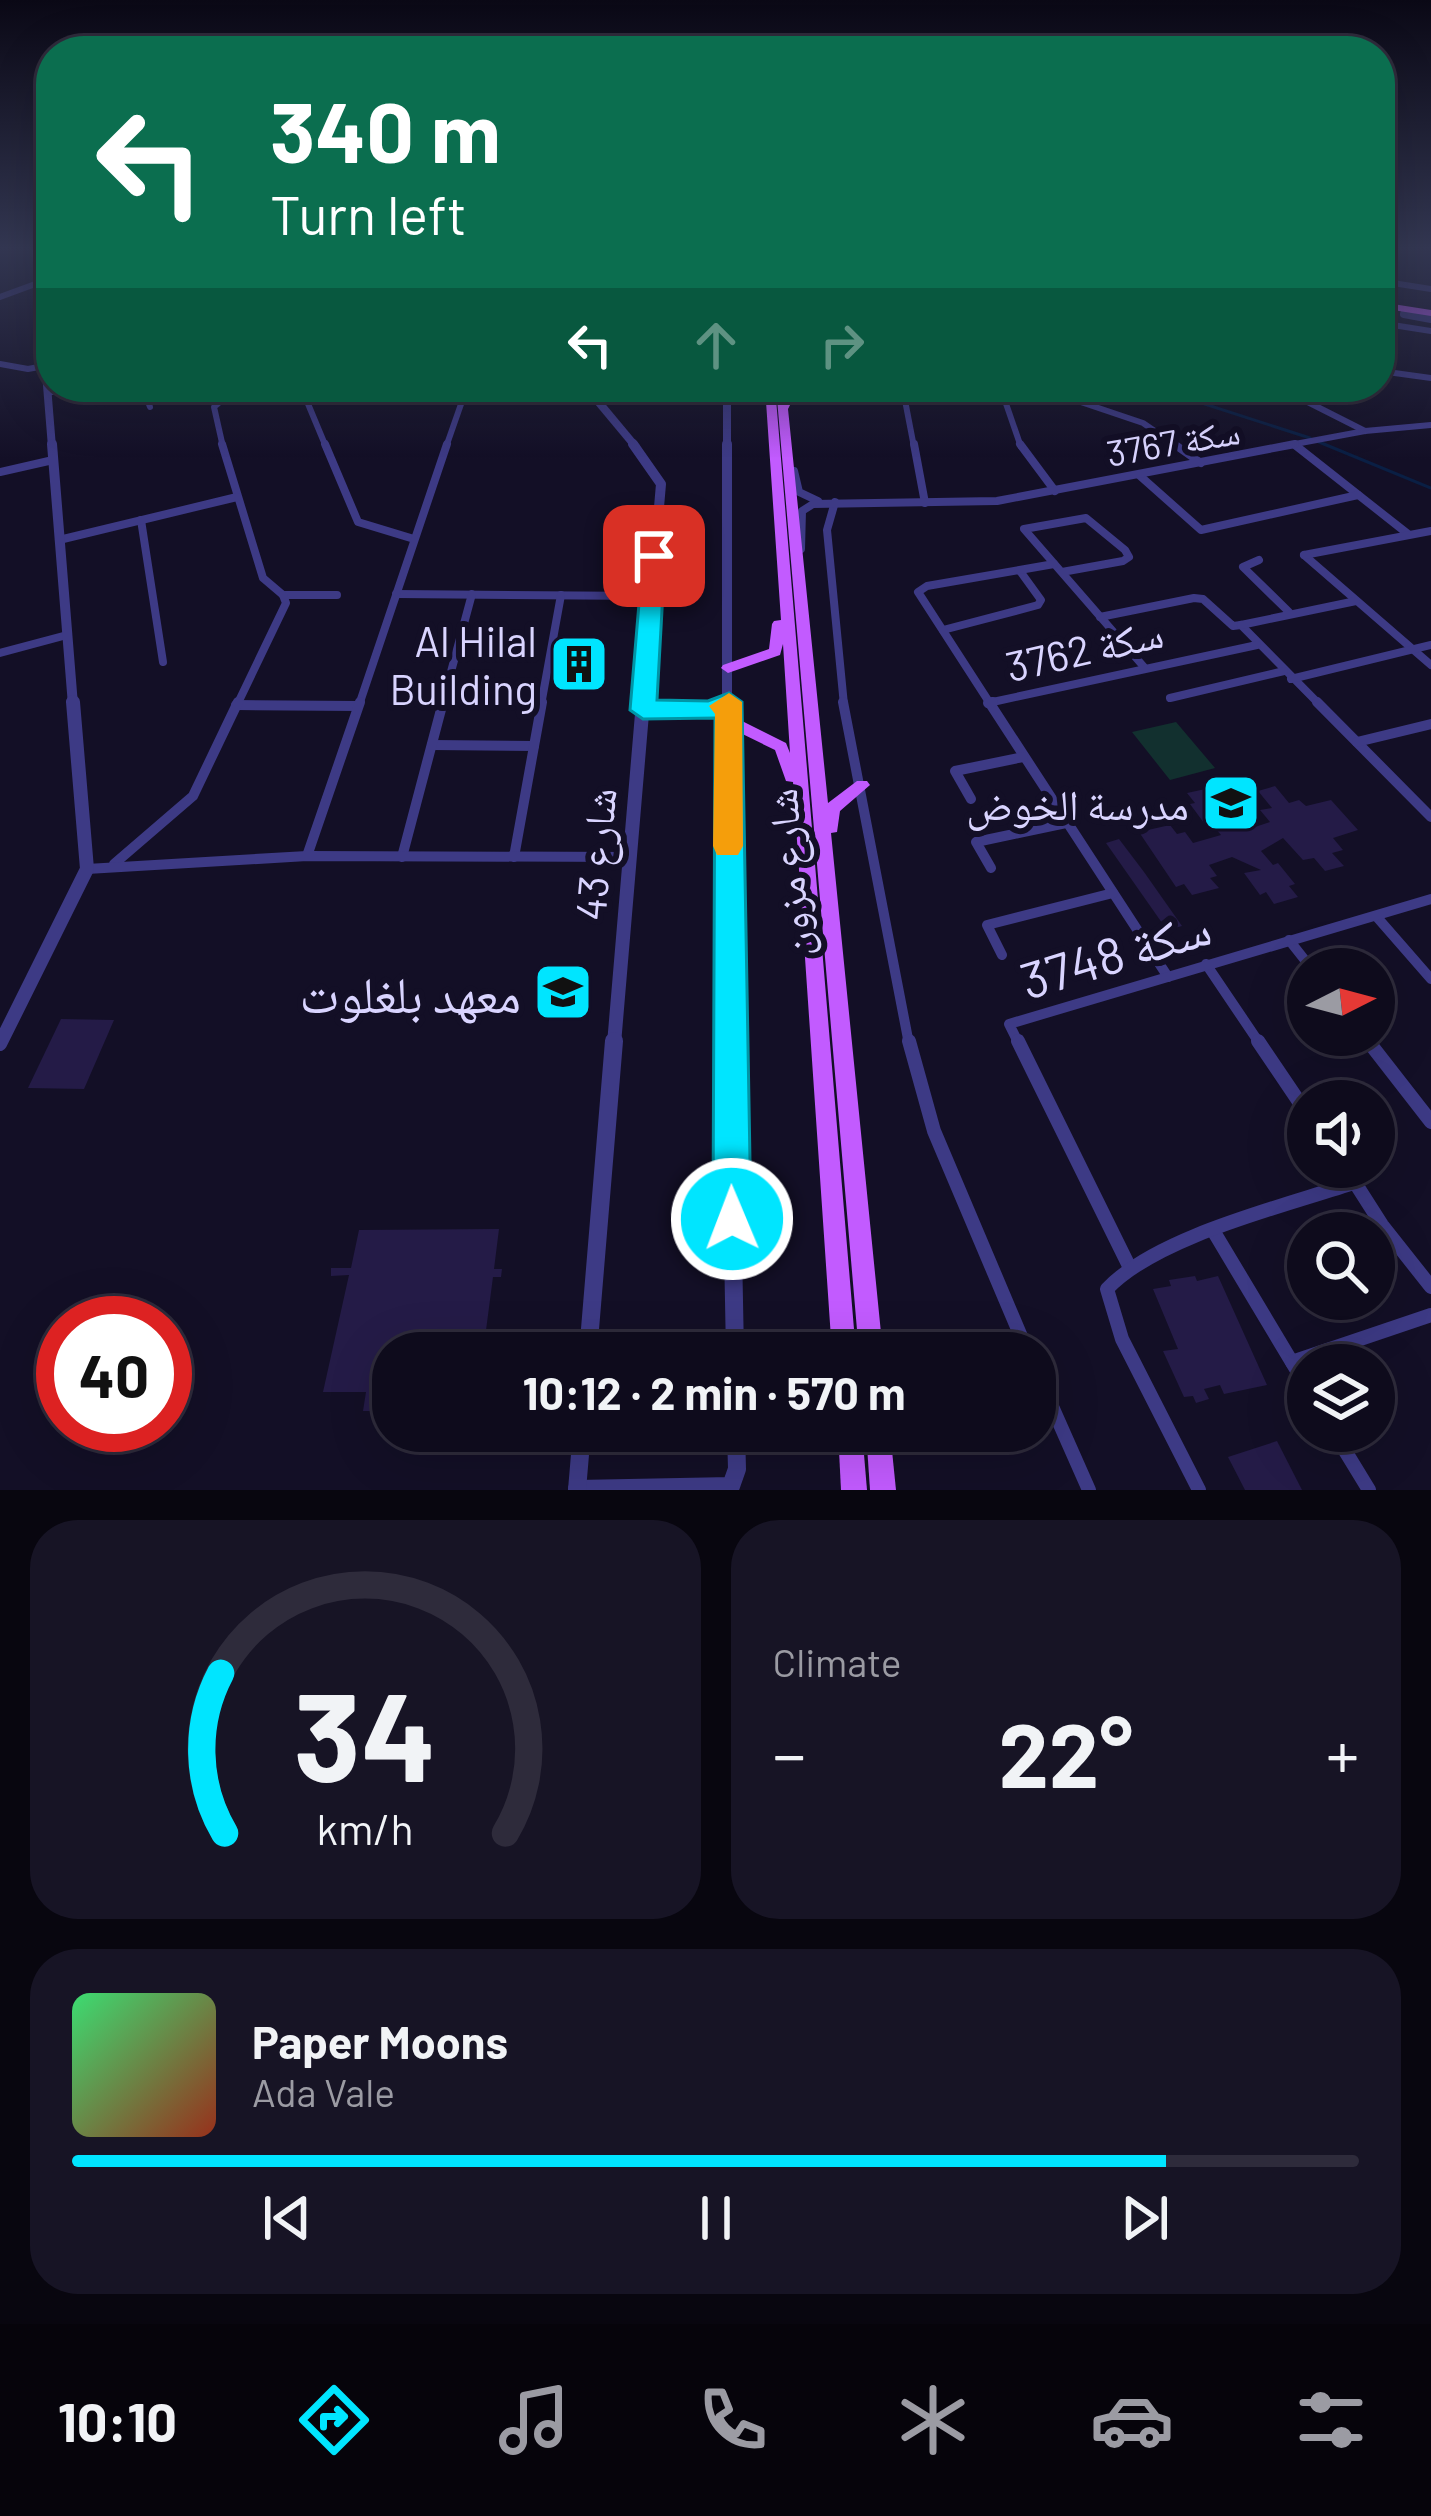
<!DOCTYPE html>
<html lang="en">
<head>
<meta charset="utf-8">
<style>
	:root { --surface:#0e0b1c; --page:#171425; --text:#f1f3f6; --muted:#9b9ba3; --line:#2e2b3b; --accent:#00e5ff }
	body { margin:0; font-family:Barlow,"Noto Naskh Arabic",sans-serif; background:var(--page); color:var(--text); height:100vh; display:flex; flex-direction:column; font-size:45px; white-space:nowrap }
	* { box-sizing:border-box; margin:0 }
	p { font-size:39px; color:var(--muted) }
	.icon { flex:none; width:66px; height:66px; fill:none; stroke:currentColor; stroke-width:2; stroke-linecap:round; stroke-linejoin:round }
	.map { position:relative; height:1490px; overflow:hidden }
	.drawer { display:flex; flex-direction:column; gap:30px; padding:30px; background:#08060f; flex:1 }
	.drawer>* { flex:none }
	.banner { position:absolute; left:36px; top:36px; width:1359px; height:366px; border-radius:48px; box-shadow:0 12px 48px #0002,0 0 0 3px var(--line); background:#0b6e4f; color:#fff; overflow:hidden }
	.needle { width:78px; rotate:84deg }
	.fabs { position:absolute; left:1287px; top:948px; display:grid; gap:24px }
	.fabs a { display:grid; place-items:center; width:108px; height:108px; border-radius:50%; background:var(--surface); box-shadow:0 12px 48px #0002,0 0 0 3px var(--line); font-size:60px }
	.speed { position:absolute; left:36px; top:1296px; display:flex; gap:24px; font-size:60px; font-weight:700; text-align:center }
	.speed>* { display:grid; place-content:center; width:156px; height:156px; border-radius:50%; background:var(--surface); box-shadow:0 12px 48px #0002,0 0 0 3px var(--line); line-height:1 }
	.speed .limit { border:18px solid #d22; background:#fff; color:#111 }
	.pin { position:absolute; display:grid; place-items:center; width:102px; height:102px; color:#fff; margin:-51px; border-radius:24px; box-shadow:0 6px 18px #0006 }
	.me { position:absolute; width:132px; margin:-66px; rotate:359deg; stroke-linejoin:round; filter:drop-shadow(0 0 9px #0008) }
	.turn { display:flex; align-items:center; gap:42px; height:252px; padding:0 36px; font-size:54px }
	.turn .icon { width:156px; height:156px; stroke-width:2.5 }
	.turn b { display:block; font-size:84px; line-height:102px }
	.lanes { display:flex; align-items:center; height:114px; padding:0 36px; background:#0003; justify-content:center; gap:60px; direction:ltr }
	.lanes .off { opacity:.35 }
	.big { font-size:90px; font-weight:700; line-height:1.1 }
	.drawer .widget { flex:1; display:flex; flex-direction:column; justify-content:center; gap:18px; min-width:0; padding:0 42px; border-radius:48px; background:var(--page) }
	.drawer .dial { align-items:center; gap:0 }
	.dial svg { height:312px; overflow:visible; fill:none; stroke:var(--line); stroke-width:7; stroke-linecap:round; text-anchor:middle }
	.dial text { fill:var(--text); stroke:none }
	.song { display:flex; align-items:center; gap:36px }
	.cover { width:144px; height:144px; border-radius:18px; background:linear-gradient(135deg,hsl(140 70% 55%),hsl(10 70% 35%)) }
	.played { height:12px; border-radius:6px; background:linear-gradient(90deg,var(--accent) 85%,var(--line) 85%) }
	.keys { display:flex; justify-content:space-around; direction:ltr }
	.heat { display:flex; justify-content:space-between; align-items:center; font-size:66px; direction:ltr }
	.drawer .tiles { flex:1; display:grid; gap:30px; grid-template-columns:1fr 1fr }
	.widget:last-child { grid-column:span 2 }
	.trip { position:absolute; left:372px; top:1332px; width:684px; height:120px; border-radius:48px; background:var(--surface); box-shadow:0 12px 48px #0002,0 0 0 3px var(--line); font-weight:700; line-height:120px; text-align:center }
	.tab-bar { display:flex; height:192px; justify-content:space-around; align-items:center; background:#06040b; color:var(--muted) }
	.tab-bar .icon { width:84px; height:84px }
	.tab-bar .on { color:var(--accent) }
	.tab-bar b { font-size:54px; color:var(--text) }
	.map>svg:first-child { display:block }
	.green { fill:#12302f }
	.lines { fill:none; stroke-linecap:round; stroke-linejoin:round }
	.stream { stroke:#0a1f44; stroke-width:3 }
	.building { fill:#241b47 }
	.minor-far3 { stroke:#3d3a85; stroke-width:6 }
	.minor-far2 { stroke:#3d3a85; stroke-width:8 }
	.minor-far1 { stroke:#3d3a85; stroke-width:10 }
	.minor { stroke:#3d3a85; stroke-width:14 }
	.tertiary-far3 { stroke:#3d3a85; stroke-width:8 }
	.tertiary-far2 { stroke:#3d3a85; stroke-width:10 }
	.tertiary-far1 { stroke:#3d3a85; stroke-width:14 }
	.tertiary { stroke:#3d3a85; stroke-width:18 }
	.primary { fill:#c25bff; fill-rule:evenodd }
	.route { fill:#00e5ff; stroke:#0095a6; stroke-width:3 }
	.slow { fill:#f59e0b }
	.labels { text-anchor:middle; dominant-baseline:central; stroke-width:12; stroke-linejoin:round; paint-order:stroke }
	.far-street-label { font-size:36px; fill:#d9d4ff; stroke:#130f26 }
	.poi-label { font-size:42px; fill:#d9d4ff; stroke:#130f26; text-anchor:end }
	.street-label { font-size:42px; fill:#d9d4ff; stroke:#130f26 }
	.near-street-label { font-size:51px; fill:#d9d4ff; stroke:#130f26 }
	.near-poi-label { font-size:51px; fill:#d9d4ff; stroke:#130f26; text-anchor:end }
</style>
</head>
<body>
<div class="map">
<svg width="1431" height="1490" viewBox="0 0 1431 1490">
	<rect width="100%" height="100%" fill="#130f26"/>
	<polygon class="green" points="1176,722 1215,768 1170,780 1132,732"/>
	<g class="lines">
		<g class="stream">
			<polyline points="1152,387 1310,438"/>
			<polyline points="1319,442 1431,488"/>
		</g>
	</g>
	<g class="building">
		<polygon points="1275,786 1289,803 1299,800 1306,806 1331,800 1358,830 1333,838 1343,850 1332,853 1344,866 1325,871 1314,858 1303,860 1283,838 1261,851 1273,865 1278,863 1295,884 1289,886 1298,897 1274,904 1266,892 1260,895 1244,873 1261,870 1232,857 1209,865 1217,876 1210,878 1219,888 1192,895 1184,884 1176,887 1139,832 1170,825 1177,834 1185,832 1193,843 1221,835 1209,821 1204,823 1190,804 1195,803 1187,793 1210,788 1237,814 1227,816 1237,824 1249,829 1270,822 1260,810 1272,808 1258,791"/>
		<polygon points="1119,839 1144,872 1182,926 1167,930 1106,843"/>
		<polygon points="61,1019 114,1020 84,1089 28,1088"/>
		<polygon points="499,1229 494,1269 502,1269 501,1277 493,1277 483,1353 393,1353 393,1411 363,1411 366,1392 323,1392 349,1275 331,1276 331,1268 351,1268 359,1230"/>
		<polygon points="1195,1276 1197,1281 1218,1276 1267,1385 1224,1394 1220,1385 1204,1389 1209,1399 1196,1403 1193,1396 1184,1397 1163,1351 1178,1349 1153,1289 1171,1286 1169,1280"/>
		<polygon points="1277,1441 1302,1490 1245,1490 1228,1457"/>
	</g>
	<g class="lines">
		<g class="minor-far3">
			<polyline points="1380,281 1431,289"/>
			<polyline points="0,297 38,283"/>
			<polyline points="1380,323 1431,331"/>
			<polyline points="0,364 28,369 44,366"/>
			<polyline points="1380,371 1431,378"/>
			<polyline points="214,387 252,392 281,387"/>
			<polyline points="301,387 326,447"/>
			<polyline points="1278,387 1365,431"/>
			<polyline points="808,389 1060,395 1143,423 1178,447"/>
			<polyline points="903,390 914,447"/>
			<polyline points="1002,392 1021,447"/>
			<polyline points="48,393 69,387"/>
			<polyline points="592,394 619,387"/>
			<polyline points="150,407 147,399 160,387"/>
			<polyline points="223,447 214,407 233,391"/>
			<polyline points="446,447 467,387"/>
			<polyline points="1279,447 1365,431 1431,425"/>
		</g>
		<g class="minor-far2">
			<polyline points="222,444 263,578 283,595 337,595"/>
			<polyline points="325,444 358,522 414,539"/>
			<polyline points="914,444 925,503"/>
			<polyline points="1020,444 1055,491"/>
			<polyline points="1174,444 1201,463"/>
			<polyline points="1295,445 1408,534"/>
			<polyline points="794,471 799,492 818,501"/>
			<polyline points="0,472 53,460"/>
			<polyline points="1139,475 1201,530 1358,495"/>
			<polyline points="835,502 827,530 844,705"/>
			<polyline points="141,520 163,662"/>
			<polyline points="59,540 237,497"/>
			<polyline points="801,549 802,511 813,504 997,501 1295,444"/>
			<polyline points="1304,555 1431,665"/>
			<polyline points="1304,555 1431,531"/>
			<polyline points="1259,560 1243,567 1289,612"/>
			<polyline points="1062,572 1123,561 1129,557 1125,550 1086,518 1024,529 1144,667"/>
			<polyline points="396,594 651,596"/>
			<polyline points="1100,617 1194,598 1203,599 1233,626 1241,625"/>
			<polyline points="1241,625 1320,705"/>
			<polyline points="1241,625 1356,601"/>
			<polyline points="943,630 1038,605 1041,600 1020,571"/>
			<polyline points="0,653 67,635"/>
			<polyline points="1291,679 1431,645"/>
			<polyline points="1170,698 1284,671"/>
			<polyline points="988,703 1257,645"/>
			<polyline points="237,705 286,603 283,595"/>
			<polyline points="359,705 447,444"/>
			<polyline points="442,705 472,594"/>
			<polyline points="541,705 561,595"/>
			<polyline points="991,705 918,592 927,586 1054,564"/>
		</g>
		<g class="minor-far1">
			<polyline points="843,702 909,1044"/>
			<polyline points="989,702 1168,977"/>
			<polyline points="1317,702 1431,817"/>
			<polyline points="988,703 993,702"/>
			<polyline points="236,705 358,706"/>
			<polyline points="1357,742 1431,724"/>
			<polyline points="432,745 534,746"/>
			<polyline points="971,799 955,771 1023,757"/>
			<polyline points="307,856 360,702"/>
			<polyline points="402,857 443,702"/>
			<polyline points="514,857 542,702"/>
			<polyline points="114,864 193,796 238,702"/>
			<polyline points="991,868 976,842 1066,823"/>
			<polyline points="87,869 307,856 630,857"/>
			<polyline points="1376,916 1431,979"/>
			<polyline points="1289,940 1312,969"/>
			<polyline points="1002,955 987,925 1113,893"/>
			<polyline points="1206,964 1260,1044"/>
			<polyline points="1363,1035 1370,1044"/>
			<polyline points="1019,1044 1009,1024 1431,899"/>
		</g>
		<g class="minor">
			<polyline points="909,1041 934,1131 1028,1353"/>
			<polyline points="1018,1041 1129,1266"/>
			<polyline points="1258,1041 1308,1115"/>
			<polyline points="1368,1041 1431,1122"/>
			<polyline points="1345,1167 1382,1225 1431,1287"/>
			<polyline points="1214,1232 1308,1389"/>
			<polyline points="1292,1362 1431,1315"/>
			<polyline points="1035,1368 1089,1490"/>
			<polyline points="1333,1431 1369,1490"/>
			<path d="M 1199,1490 L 1122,1339 L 1107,1289 C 1157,1236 1285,1206 1356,1182"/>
		</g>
		<g class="tertiary-far3">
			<polyline points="36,250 52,447"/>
			<polyline points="1404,314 1431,319"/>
			<polyline points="586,387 636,447"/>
			<polyline points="727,387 727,447"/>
		</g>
		<g class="tertiary-far2">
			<polyline points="52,444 73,705"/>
			<polyline points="633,444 661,484 642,705"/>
			<polyline points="727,444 727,705"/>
			<polyline points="723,705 729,702"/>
		</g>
		<g class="tertiary-far1">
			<polyline points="727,702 729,1044"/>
			<polyline points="643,710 711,710 729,702"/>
			<polyline points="0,1044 87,869 73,702"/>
			<polyline points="614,1044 643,702"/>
		</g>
		<g class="tertiary">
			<polyline points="729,1041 735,1353"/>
			<polyline points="588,1353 614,1041"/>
			<polyline points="577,1489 731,1486 737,1469 736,1431"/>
			<polyline points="577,1490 582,1431"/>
		</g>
		<g class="primary">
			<polygon points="1380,302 1431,310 1431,316 1380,308"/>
			<polygon points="765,387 775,387 856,1353 832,1353 793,782 786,781 775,750 724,725 722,721 724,717 734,717 786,743 790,753 783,644 780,655 728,673 721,668 723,665 769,649 772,624 774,621 781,620"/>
			<polygon points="776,387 786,387 787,392 803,387 813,389 795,395 788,409 828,803 857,781 867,781 870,785 840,811 837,832 831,833 883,1353 859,1353"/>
			<polygon points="838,1431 862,1431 867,1490 841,1490"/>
			<polygon points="866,1431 890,1431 896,1490 870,1490"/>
		</g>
	</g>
	<linearGradient id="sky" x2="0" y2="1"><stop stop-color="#0a0815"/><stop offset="0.54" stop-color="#333752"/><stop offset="1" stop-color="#333752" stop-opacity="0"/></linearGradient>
	<rect width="1431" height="459" fill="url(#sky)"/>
	<polygon class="route" points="654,549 665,556 657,700 708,701 729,693 742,702 751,1219 746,1233 732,1239 718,1233 713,1219 715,718 643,719 630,710 643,556"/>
	<polygon class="slow" points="729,693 742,702 743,846 738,855 717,855 713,846 715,714 709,706"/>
	<defs>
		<g id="building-square" transform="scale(3)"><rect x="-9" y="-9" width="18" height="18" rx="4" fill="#00e5ff" stroke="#130f26"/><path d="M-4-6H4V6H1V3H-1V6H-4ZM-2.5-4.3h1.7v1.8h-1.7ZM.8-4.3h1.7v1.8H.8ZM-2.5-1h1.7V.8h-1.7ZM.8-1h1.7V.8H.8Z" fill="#111"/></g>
		<g id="school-square" transform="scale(3)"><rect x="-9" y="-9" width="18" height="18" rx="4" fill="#00e5ff" stroke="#130f26"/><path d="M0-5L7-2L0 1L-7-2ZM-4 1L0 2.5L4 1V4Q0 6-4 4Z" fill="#111"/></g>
		<g id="university-square" transform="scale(3)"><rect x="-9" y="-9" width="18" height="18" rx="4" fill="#00e5ff" stroke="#130f26"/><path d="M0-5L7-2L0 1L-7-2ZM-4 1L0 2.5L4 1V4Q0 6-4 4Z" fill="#111"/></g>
	</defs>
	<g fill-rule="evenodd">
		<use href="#building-square" x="579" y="664"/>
		<use href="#school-square" x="1231" y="803"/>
		<use href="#university-square" x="563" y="992"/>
	</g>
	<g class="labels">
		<g class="far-street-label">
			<text transform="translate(1173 441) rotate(-10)">سكة 3767</text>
		</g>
		<g class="poi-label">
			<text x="537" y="640">Al Hilal<tspan x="537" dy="48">Building</tspan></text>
			<text x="1189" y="803">مدرسة الخوض</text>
		</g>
		<g class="street-label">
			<text transform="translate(1084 648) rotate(-13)">سكة 3762</text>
			<text transform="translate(594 854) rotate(-85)">شارع 43</text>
			<text transform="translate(787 873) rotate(-95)">شارع مزون</text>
		</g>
		<g class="near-street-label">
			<text transform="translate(1115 952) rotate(-17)">سكة 3748</text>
		</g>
		<g class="near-poi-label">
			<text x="521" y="992">معهد بلغلوت</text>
		</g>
	</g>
</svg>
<div class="fabs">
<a><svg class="needle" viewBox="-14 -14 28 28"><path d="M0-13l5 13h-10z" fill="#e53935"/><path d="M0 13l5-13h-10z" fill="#9b9ba3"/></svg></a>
<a><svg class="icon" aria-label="sound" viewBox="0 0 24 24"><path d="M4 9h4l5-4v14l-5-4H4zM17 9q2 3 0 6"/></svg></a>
<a><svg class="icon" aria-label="search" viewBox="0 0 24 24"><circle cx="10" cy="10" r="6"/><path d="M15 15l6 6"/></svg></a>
<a><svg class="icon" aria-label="layers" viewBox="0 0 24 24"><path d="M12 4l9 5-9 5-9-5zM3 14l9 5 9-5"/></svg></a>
</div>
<div class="speed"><div class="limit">40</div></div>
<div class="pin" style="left:654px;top:556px;background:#d93025"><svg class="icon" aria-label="arrive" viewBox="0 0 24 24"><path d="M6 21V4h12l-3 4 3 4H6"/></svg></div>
<svg class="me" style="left:732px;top:1219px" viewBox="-20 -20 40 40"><circle r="17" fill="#00e5ff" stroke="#fff" stroke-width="3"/><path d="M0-11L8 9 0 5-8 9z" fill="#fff"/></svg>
<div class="trip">10:12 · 2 min · 570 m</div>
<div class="banner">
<div class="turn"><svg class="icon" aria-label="left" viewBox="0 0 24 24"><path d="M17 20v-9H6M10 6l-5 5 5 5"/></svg><div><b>340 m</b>Turn left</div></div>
<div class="lanes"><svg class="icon" aria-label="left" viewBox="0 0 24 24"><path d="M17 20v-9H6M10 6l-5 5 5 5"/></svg><svg class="icon off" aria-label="ahead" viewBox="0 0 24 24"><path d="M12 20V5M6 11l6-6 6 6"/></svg><svg class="icon off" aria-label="right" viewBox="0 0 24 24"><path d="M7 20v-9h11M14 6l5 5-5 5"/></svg></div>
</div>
</div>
<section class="drawer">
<div class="tiles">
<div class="widget dial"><svg viewBox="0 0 100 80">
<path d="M14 69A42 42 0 1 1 86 69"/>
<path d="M14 69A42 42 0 0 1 13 28" stroke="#00e5ff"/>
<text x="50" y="56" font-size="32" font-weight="700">34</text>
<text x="50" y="72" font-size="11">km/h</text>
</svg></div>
<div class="widget"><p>Climate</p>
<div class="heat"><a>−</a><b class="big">22°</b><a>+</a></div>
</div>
<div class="widget">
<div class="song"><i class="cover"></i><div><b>Paper Moons</b><p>Ada Vale</p></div></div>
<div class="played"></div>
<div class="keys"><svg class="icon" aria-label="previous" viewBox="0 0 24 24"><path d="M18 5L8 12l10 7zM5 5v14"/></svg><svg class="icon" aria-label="pause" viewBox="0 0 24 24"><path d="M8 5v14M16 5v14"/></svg><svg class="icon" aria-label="next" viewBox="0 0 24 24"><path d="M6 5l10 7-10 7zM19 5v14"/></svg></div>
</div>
</div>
</section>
<nav class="tab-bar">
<b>10:10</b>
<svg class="icon on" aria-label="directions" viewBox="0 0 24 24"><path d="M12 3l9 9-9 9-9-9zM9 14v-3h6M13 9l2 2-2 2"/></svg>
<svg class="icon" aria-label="music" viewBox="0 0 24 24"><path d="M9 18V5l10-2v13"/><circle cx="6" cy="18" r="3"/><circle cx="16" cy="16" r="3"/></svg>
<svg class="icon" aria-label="phone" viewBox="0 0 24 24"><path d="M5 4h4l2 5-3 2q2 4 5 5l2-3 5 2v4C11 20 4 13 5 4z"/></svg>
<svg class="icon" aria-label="climate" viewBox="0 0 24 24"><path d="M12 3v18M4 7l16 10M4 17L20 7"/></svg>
<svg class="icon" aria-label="car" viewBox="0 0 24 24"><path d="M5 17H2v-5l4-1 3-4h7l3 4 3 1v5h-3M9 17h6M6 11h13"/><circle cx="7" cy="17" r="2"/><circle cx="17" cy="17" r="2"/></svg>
<svg class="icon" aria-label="filters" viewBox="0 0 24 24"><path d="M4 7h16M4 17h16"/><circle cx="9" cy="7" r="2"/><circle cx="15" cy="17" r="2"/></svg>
</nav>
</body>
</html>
